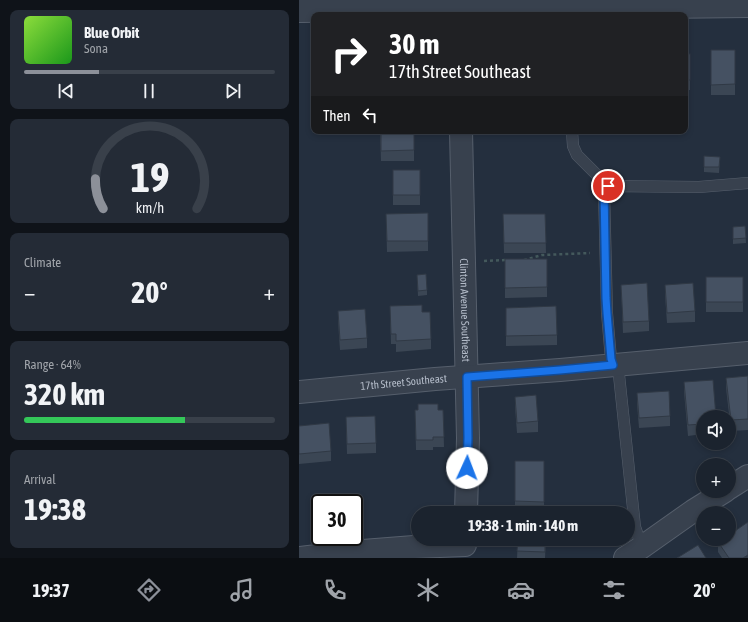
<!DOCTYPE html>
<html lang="en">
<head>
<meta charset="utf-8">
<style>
	:root { --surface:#1b232e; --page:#242b36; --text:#f1f3f6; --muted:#a0a4aa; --line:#39404a; --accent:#8c9099 }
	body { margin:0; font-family:"Asap Condensed",sans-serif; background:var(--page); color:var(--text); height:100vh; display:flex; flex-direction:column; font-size:15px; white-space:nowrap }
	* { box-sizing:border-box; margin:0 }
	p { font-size:13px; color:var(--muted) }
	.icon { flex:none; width:22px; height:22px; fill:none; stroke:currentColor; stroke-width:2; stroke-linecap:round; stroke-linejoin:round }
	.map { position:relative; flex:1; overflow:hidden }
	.sheet { display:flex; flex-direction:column; gap:10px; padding:10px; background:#0f1319; width:299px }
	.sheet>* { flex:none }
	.guide { position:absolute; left:12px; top:12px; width:377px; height:122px; border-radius:8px; box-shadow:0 2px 6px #0003,0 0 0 1px var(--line); background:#202124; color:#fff; overflow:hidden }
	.buttons { position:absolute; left:397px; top:410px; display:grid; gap:8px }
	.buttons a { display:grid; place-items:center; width:40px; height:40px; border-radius:50%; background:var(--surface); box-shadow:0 2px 6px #0003,0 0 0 1px var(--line); font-size:20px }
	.speed { position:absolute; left:12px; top:494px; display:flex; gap:8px; font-size:20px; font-weight:700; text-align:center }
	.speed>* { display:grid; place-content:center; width:52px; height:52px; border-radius:50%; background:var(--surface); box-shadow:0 2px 6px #0003,0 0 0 1px var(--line); line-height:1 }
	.speed .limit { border:2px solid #111; border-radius:6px; background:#fff; color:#111 }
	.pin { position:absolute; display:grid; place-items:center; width:34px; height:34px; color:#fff; margin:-17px; border:2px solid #fff; border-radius:50%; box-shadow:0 1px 4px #0007 }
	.me { position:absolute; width:44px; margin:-22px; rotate:2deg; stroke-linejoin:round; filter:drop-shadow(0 0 3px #0008) }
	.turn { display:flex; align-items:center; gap:14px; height:84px; padding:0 12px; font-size:18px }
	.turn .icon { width:52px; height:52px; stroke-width:2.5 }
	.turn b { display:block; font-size:28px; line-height:34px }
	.then { display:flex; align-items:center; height:38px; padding:0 12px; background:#0003; gap:8px; font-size:15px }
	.big { font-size:30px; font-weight:700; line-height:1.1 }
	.sheet .widget { flex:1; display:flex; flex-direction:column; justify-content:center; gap:6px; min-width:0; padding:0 14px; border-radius:8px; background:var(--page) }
	.sheet .dial { align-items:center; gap:0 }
	.dial svg { height:104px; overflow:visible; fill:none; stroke:var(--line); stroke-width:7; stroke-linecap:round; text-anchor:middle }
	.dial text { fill:var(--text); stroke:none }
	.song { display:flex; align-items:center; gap:12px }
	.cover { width:48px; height:48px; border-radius:6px; background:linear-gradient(135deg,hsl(90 70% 55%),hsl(120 70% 35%)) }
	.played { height:4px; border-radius:2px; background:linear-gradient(90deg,var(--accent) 30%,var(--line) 30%) }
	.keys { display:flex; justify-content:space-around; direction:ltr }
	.heat { display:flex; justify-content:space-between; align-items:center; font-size:22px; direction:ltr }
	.charge { height:6px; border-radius:3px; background:linear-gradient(90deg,#34c759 64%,var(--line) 0) }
	.trip { position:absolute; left:112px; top:506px; width:224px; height:40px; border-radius:20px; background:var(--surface); box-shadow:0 2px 6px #0003,0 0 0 1px var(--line); font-weight:700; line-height:40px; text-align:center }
	.dock { display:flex; height:64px; justify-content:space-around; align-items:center; background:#0b0e12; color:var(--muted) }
	.dock .icon { width:28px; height:28px }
	.dock .selected { color:var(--accent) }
	.dock b { font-size:18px; color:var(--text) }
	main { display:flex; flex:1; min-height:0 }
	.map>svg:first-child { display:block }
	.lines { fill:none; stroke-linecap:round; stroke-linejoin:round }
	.service-casing { stroke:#565f6c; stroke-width:12 }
	.minor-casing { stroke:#565f6c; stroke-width:24 }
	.path { stroke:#44595c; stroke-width:2.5; stroke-dasharray:3 3; stroke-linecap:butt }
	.service { stroke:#38414e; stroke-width:11 }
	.minor { stroke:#38414e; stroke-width:22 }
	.wall { fill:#3b4654 }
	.shaded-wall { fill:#303945 }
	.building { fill:#455162; stroke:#303945 }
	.route-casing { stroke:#114b97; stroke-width:10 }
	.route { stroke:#1a73e8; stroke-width:7 }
	.labels { text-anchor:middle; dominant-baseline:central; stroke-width:3; stroke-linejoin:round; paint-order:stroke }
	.street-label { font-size:11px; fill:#b4bcc9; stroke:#1d2633 }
</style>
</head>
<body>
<main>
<section class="sheet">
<div class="widget">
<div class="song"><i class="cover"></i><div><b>Blue Orbit</b><p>Sona</p></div></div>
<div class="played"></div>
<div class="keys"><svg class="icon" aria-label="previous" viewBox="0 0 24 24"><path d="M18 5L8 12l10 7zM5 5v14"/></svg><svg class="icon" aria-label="pause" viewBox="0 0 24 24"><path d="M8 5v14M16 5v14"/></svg><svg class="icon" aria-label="next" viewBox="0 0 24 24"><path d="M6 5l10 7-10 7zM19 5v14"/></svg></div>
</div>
<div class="widget dial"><svg viewBox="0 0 100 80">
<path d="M14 69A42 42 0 1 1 86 69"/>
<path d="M14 69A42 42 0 0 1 8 46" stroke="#8c9099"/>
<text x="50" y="56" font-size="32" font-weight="700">19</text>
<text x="50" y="72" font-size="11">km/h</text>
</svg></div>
<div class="widget"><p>Climate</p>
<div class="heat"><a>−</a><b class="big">20°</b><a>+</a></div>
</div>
<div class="widget"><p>Range · 64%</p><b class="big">320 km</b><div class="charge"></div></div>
<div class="widget"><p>Arrival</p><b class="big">19:38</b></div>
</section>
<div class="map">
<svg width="449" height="558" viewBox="0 0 449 558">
	<rect width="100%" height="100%" fill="#242f3e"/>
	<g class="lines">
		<g class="service-casing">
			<g id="service">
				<polyline points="273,131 274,146 278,155 309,186"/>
				<polyline points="343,547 336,527 320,375 314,365 312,359 308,313 305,190 309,186 400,187 449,183"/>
			</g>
		</g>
		<g class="minor-casing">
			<g id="minor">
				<polyline points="0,11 449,6"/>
				<path id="s1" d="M 162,131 L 169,438 L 167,513"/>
				<path id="s2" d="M 0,392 L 136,379 L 261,370 L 449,353"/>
				<polyline points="430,488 449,476"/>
				<polyline points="1,558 51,552 115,547 166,545"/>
				<polyline points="326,558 343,547 394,511 426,491"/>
			</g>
		</g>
		<g class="path">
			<polyline points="225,260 243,255 291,253"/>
			<polyline points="185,261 208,260"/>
		</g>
		<use href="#service" class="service"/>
		<use href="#minor" class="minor"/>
	</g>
	<g class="wall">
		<polygon points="436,50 436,95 412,95 412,61"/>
		<rect x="386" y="54" width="5" height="36"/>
		<polygon points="81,131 115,150 115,161 82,161"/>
		<polygon points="421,157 420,173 405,172 405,167"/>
		<rect x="94" y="170" width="27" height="35"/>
		<polygon points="87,214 129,241 129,251 88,252"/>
		<polygon points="204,214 246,214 247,253 205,253"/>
		<polygon points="446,226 447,243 434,244 434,227"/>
		<polygon points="206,259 248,259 248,297 206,298"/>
		<polygon points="118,275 128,290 128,295 119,296"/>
		<rect x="407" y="277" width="37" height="35"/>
		<polygon points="322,285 350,321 350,331 324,333"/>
		<polygon points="366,285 396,311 396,322 368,323 366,295"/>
		<polygon points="91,306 123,312 132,339 132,349 97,352 97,344 92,344"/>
		<polygon points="207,308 258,335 258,345 207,346"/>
		<polygon points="39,311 68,338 68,348 41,350 39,321"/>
		<polygon points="449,376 449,430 432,431 427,388 427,378"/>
		<polygon points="385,382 404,417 404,434 389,436 385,392"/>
		<polygon points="338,393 371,416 371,426 340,428 338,404"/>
		<polygon points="216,397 239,421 239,432 218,433 216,407"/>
		<polygon points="116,410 144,410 145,447 134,447 134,450 117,450"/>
		<polygon points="47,417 77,443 77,453 48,454"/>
		<polygon points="0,426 32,451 32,461 0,464"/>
		<rect x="216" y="461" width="29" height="51"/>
		<polygon points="219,539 247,539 246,558 218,558"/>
		<polygon points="419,542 449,558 423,558 419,552"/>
	</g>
	<polygon class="shaded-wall" points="449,555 449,558 444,558"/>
	<g class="building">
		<polygon points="412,50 436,50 436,84 412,85"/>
		<rect x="386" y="54" width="5" height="26"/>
		<polygon points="82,131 115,131 115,150 82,151"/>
		<polygon points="405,156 421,157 420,167 405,167"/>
		<rect x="94" y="170" width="27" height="25"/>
		<polygon points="129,213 129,241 88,241 87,214"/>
		<polygon points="204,214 246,214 247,243 205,243"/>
		<polygon points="446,226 447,238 434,239 434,227"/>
		<polygon points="206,259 248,259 248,287 206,288"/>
		<polygon points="127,274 128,290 119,291 118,275"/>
		<rect x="407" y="277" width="37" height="25"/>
		<polygon points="348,283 350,321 324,322 322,285"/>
		<polygon points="394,283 396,311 368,313 366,285"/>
		<polygon points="123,305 123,312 131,312 132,339 97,341 97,334 92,334 91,306"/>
		<polygon points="257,306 258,335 207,336 207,308"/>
		<polygon points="66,309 68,338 41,340 39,311"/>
		<polygon points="449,376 449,419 432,420 427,378"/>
		<polygon points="414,380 417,417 404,417 404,424 389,425 385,382"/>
		<polygon points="370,391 371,416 340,418 338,393"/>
		<polygon points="237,395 239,421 218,423 216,397"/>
		<polygon points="119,404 139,404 139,410 144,410 145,437 134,437 134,440 117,440 116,410 119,410"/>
		<polygon points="76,416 77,443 48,444 47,417"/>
		<polygon points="30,423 32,451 0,454 0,426"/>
		<polygon points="216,461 245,461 245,502 216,501"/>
		<polygon points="449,522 449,555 444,558 430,558 419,542 424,539 430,539 430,535"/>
		<polygon points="219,539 246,539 246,552 218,551"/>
		<polygon points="399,545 407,558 378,558"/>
	</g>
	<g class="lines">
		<g class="route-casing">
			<polyline id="route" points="168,468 169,438 168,377 261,370 314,365 312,359 308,313 307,298 305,190 309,186"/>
		</g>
		<use href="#route" class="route"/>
	</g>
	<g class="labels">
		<g class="street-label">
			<text stroke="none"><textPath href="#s1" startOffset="179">Clinton Avenue Southeast</textPath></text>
			<text stroke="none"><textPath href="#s2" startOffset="105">17th Street Southeast</textPath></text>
		</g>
	</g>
</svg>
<div class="buttons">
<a><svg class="icon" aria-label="sound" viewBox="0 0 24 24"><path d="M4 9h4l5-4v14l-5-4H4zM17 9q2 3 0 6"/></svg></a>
<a>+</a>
<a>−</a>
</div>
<div class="speed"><div class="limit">30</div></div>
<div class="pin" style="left:309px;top:186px;background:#d93025"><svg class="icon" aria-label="arrive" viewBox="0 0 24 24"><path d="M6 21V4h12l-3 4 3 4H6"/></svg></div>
<svg class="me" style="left:168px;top:468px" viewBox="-20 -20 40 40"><circle r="19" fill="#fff"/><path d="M0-13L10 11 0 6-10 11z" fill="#1a73e8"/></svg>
<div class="trip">19:38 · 1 min · 140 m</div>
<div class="guide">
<div class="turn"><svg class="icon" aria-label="right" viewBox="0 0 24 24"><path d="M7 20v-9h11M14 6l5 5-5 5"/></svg><div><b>30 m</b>17th Street Southeast</div></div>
<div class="then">Then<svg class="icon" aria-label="left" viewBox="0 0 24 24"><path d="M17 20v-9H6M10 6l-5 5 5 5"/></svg></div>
</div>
</div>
</main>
<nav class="dock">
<b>19:37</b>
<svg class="icon selected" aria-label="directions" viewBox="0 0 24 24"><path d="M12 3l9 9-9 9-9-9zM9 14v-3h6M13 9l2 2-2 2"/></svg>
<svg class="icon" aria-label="music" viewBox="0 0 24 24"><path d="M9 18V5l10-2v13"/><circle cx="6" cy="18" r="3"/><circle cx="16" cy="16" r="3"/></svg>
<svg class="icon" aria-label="phone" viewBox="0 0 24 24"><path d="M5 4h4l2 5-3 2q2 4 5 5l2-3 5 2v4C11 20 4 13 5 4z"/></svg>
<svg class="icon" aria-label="climate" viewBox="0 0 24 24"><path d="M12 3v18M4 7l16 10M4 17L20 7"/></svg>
<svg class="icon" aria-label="car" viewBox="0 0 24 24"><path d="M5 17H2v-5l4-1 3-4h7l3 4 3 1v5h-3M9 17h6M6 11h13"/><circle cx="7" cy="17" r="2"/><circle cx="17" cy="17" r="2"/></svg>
<svg class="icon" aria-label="filters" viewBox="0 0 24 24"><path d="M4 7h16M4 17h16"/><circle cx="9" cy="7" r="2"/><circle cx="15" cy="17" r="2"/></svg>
<b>20°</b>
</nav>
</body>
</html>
